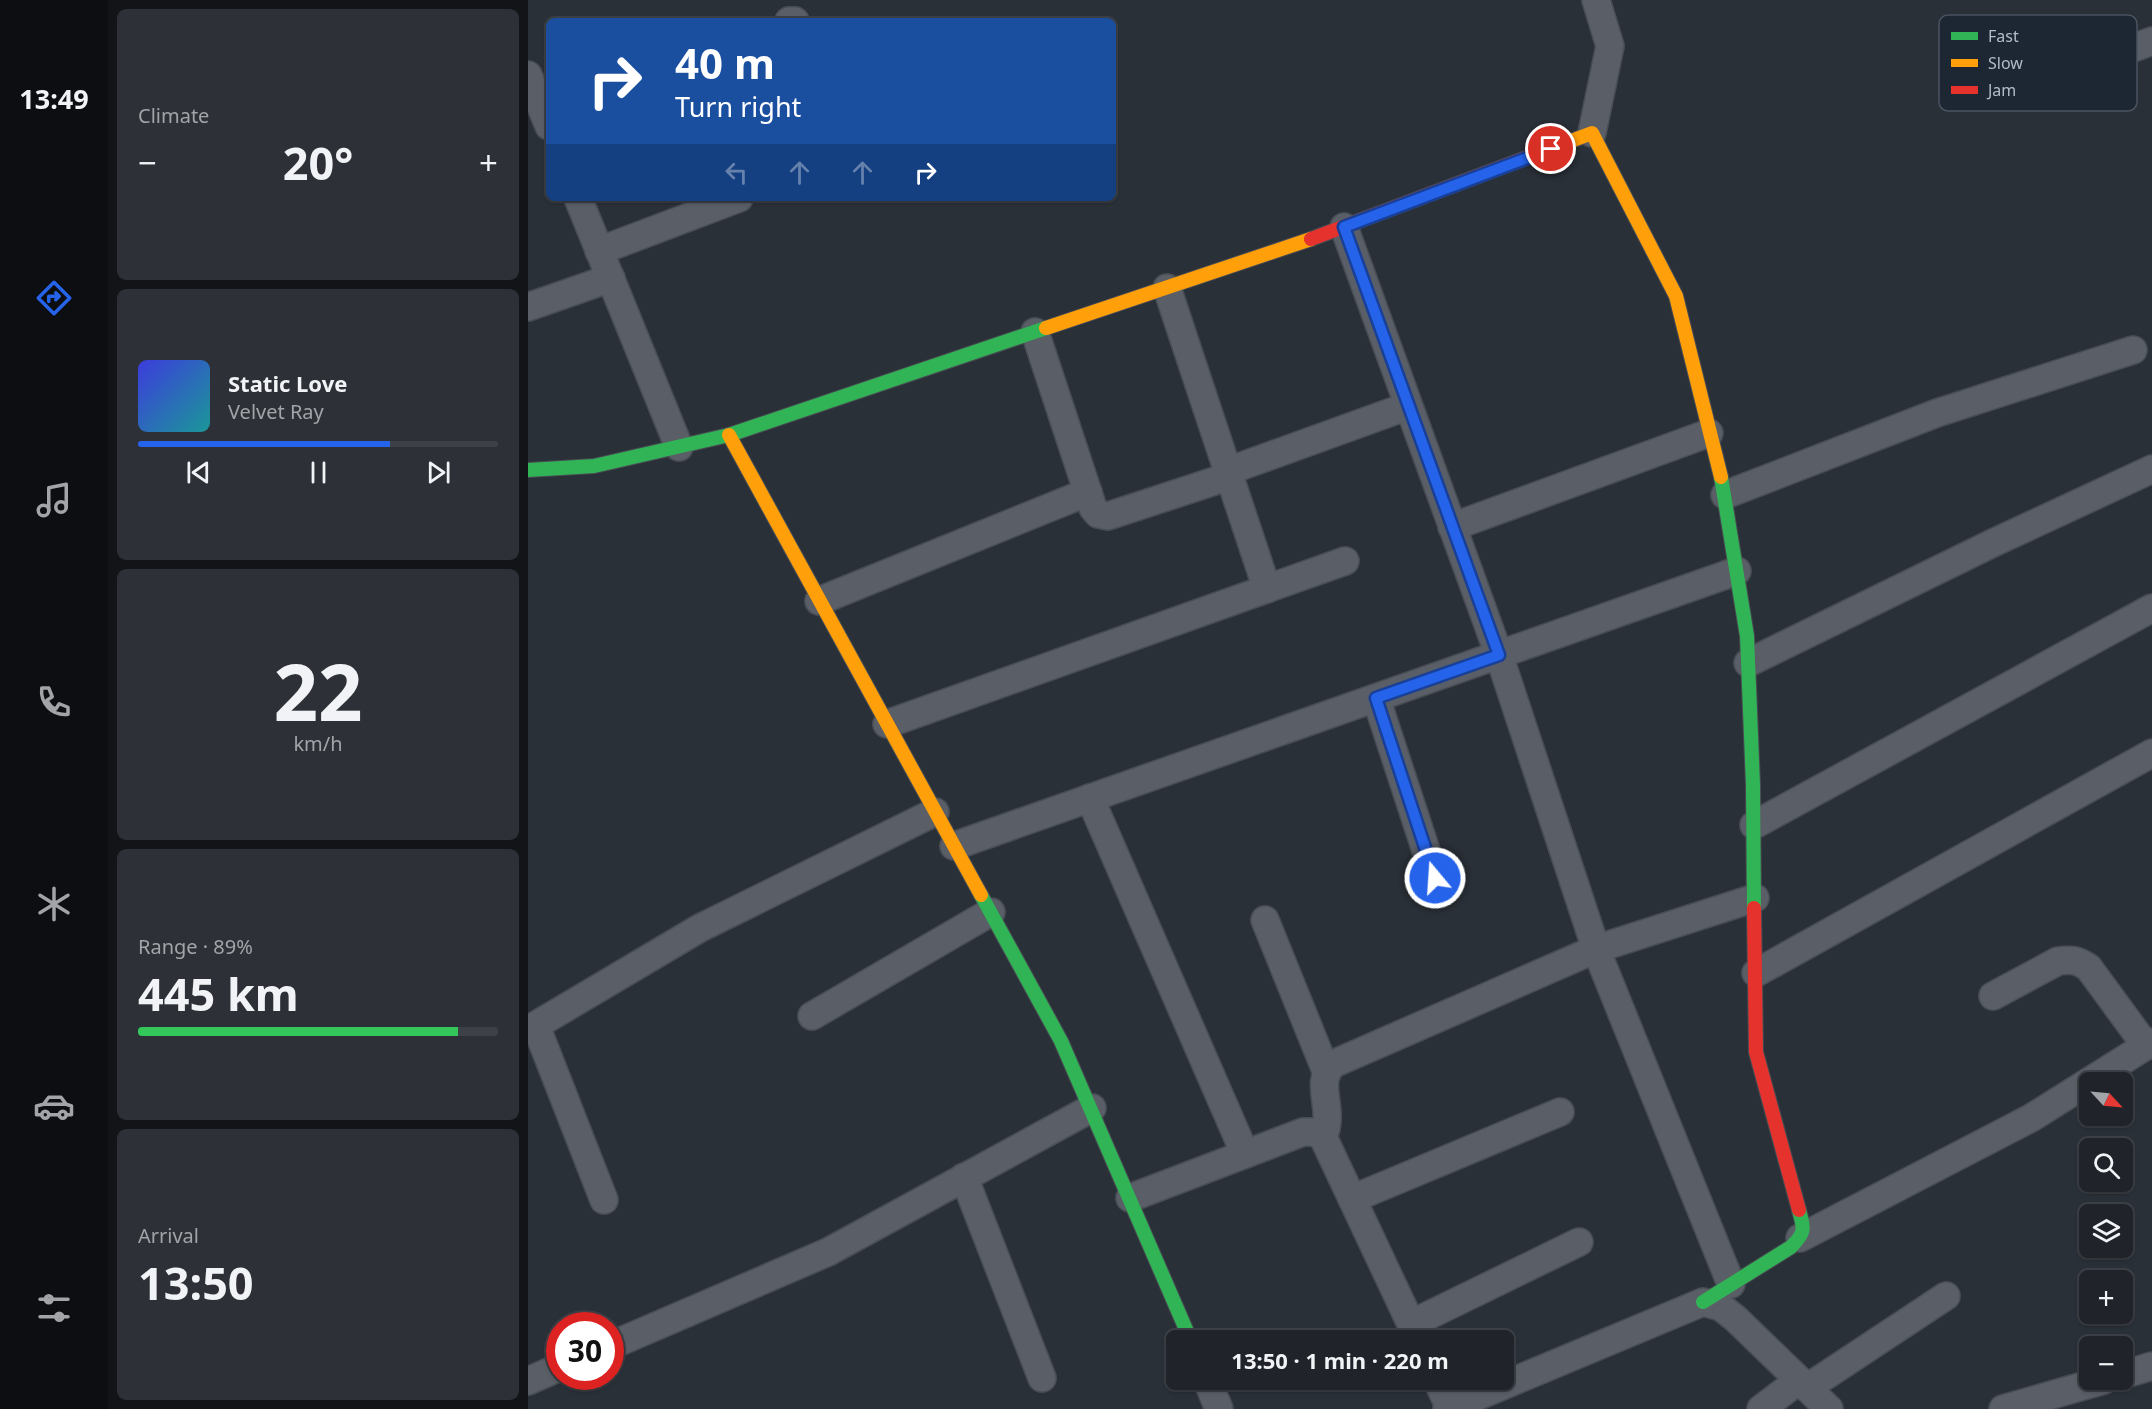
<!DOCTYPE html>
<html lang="en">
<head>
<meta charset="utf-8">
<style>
	:root { --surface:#20242a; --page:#2d3036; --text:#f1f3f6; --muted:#a2a4a8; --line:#3d4147; --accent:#2563eb }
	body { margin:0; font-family:"Noto Sans",sans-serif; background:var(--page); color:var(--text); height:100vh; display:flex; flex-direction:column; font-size:22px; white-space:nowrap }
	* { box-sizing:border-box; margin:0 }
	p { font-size:20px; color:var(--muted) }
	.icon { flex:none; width:33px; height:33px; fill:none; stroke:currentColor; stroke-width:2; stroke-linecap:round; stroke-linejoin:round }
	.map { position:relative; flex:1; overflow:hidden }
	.panel { display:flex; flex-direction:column; gap:9px; padding:9px; background:#121417; width:420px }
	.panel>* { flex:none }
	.banner { position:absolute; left:18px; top:18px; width:570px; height:183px; border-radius:9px; box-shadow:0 2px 4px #0004,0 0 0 2px var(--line); background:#1a4fa0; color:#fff; overflow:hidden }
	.needle { width:39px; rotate:116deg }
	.buttons { position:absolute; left:1551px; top:1072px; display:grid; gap:12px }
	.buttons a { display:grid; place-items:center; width:54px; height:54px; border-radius:9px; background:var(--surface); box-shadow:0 2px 4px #0004,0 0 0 2px var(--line); font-size:30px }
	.speed { position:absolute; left:18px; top:1312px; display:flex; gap:12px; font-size:30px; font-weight:700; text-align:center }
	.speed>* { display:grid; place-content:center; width:78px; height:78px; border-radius:50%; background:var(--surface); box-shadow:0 2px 4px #0004,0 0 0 2px var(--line); line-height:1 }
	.speed .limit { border:9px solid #d22; background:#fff; color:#111 }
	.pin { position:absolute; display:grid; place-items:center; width:51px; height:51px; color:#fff; margin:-26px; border:3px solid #fff; border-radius:50%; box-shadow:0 2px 6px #0007 }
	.me { position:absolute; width:66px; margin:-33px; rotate:342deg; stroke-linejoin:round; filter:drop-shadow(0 0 4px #0008) }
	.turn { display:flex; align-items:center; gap:21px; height:126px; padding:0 30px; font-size:27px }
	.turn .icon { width:78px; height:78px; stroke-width:2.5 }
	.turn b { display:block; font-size:42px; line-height:51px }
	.lanes { display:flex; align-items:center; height:57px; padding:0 30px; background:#0003; justify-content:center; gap:30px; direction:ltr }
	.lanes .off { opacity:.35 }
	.big { font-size:45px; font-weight:700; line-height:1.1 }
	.panel .tile { flex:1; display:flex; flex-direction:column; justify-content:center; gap:9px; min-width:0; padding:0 21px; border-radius:9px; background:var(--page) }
	.panel .dial { align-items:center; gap:0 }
	.dial b { font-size:78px; line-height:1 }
	.song { display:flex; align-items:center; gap:18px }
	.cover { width:72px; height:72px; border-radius:9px; background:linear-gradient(135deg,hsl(240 70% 55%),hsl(180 70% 35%)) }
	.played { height:6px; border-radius:3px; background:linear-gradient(90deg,var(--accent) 70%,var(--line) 70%) }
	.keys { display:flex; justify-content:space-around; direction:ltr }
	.heat { display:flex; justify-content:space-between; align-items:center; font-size:33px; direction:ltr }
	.charge { height:9px; border-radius:4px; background:linear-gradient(90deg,#34c759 89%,var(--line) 0) }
	.trip { position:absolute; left:638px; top:1330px; width:348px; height:60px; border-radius:9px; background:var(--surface); box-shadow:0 2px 4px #0004,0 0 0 2px var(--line); font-weight:700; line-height:60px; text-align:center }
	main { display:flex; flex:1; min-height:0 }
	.menu { display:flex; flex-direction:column; width:108px; justify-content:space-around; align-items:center; background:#0d0e11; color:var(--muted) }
	.menu .icon { width:42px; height:42px }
	.menu .selected { color:var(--accent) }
	.menu b { font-size:27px; color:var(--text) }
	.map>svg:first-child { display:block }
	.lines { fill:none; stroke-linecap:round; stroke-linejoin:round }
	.street-casing { stroke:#484c53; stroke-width:30 }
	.fast-casing { stroke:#484c53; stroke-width:16 }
	.slow-casing { stroke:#484c53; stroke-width:16 }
	.jam-casing { stroke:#484c53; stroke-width:16 }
	.street { stroke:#5a5e66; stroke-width:27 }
	.fast { stroke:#30b455; stroke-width:14 }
	.slow { stroke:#ff9f0a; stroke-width:14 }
	.jam { stroke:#e5322d; stroke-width:14 }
	.route-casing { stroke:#184099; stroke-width:15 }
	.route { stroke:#2563eb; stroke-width:10 }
	.key { fill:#1d2633; stroke:#4a5360; stroke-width:1.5 }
	.key-label { font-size:16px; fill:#b4bcc9 }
</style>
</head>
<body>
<main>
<nav class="menu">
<b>13:49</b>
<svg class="icon selected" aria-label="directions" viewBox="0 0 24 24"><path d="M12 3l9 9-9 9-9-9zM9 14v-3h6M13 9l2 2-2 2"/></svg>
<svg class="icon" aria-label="music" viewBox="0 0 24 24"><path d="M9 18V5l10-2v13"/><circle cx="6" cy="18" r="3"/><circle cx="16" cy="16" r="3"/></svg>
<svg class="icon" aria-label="phone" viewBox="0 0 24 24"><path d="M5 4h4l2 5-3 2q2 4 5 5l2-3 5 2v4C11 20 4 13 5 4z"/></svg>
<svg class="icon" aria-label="climate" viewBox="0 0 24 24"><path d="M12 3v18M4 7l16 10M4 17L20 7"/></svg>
<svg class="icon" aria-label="car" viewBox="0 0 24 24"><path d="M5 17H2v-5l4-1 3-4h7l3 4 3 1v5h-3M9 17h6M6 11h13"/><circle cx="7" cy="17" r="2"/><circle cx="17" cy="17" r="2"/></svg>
<svg class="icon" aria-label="filters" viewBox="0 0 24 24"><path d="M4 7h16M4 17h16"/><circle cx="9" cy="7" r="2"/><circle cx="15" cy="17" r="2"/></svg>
</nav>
<section class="panel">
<div class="tile"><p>Climate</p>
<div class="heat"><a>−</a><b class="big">20°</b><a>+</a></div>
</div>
<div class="tile">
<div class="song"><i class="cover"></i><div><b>Static Love</b><p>Velvet Ray</p></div></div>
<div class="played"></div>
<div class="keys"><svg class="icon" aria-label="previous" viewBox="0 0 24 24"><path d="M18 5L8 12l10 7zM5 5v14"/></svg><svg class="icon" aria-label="pause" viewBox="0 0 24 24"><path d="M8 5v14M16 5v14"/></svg><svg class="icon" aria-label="next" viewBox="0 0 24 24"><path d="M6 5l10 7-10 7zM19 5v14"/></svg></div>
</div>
<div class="tile dial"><b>22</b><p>km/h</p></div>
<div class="tile"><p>Range · 89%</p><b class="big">445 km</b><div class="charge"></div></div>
<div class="tile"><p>Arrival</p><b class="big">13:50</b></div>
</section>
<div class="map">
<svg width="1624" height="1409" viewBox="0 0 1624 1409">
	<rect width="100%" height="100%" fill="#2a3038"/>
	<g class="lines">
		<g class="street-casing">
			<g id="street">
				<polyline points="261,21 267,21"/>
				<polyline points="1565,63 1624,41"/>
				<polyline points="0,75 21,126"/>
				<polyline points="1064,133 1082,46 1068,0"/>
				<polyline points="50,198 151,447"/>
				<polyline points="816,227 971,655 1068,949 1203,1284"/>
				<polyline points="71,251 211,198"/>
				<polyline points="639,288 739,589"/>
				<polyline points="0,307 83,278"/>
				<polyline points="507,332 565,508 570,514 580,516 702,476"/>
				<polyline points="700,471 880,406"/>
				<polyline points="1197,495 1409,413 1605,350"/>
				<polyline points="924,527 1181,433"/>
				<polyline points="291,601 560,492"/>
				<polyline points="1220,663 1467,542 1624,469"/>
				<polyline points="848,698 907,878"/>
				<polyline points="359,724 817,561"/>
				<polyline points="562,798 717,1154"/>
				<polyline points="1226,825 1624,608"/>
				<polyline points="426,846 1209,571"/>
				<polyline points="737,920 798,1071"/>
				<polyline points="1228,973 1624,753"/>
				<path d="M 1465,996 L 1530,961 C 1543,959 1550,960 1561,968 L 1618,1046"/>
				<polyline points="284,1016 463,912"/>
				<polyline points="8,1026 76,1200"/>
				<polyline points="0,1030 172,928 407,812"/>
				<path d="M 795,1137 C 808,1110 785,1083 805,1064 L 1068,949 L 1227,898"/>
				<polyline points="436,1177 514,1378"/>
				<polyline points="602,1198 775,1132 786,1132 795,1137 891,1341"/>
				<polyline points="824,1199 1032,1112"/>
				<polyline points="1272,1238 1503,1118 1624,1042"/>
				<polyline points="883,1324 1051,1242"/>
				<polyline points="82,1346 300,1252 564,1108"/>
				<polyline points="1594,1375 1624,1366"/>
				<polyline points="679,1380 691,1409"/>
				<polyline points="909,1380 922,1408"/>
				<polyline points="0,1381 32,1367"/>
				<polyline points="1279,1388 1418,1296"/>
				<polyline points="919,1409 1175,1302 1193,1307 1208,1319 1301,1409"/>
				<polyline points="1233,1409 1271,1380"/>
				<polyline points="1475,1409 1576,1380"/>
			</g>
		</g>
		<g class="fast-casing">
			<g id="fast">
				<polyline points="0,470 66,466 201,435 518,328"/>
				<polyline points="1193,477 1219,636 1225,785 1226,908"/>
				<polyline points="453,895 533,1041 663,1341"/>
				<path d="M 1175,1302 L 1263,1247 C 1278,1232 1276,1229 1271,1210"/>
			</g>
		</g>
		<g class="slow-casing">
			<g id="slow">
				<polyline points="1014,152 1064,133 1148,296 1193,477"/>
				<polyline points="518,328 783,239"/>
				<polyline points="201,435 453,895"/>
			</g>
		</g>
		<g class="jam-casing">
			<g id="jam">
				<polyline points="783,239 1014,152"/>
				<polyline points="1226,908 1228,1052 1271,1210"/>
			</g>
		</g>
		<use href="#street" class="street"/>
		<use href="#fast" class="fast"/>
		<use href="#slow" class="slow"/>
		<use href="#jam" class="jam"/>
	</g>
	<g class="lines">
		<g class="route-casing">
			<polyline id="route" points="907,878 848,698 971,655 816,227 1023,149"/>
		</g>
		<use href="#route" class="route"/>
	</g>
	<rect x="1411" y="15" width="198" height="96" rx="9" class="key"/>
	<rect x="1423" y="32" width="27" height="8" fill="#30b455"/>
	<rect x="1423" y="59" width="27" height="8" fill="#ff9f0a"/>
	<rect x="1423" y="86" width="27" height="8" fill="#e5322d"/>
	<g class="key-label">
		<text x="1460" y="42">Fast</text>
		<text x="1460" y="69">Slow</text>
		<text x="1460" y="96">Jam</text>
	</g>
</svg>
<div class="buttons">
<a><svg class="needle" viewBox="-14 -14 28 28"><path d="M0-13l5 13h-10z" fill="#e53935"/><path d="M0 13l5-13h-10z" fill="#a2a4a8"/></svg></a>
<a><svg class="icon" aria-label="search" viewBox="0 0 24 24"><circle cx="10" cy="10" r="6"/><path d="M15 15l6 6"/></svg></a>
<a><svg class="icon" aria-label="layers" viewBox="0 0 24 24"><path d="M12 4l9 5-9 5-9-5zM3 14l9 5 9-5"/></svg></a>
<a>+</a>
<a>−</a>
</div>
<div class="speed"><div class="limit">30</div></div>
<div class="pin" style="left:1023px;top:149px;background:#d93025"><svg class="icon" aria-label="arrive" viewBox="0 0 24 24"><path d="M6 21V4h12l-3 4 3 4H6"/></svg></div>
<svg class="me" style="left:907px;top:878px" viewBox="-20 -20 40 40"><circle r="17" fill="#2563eb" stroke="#fff" stroke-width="3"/><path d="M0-11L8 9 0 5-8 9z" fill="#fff"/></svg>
<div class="trip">13:50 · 1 min · 220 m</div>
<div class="banner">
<div class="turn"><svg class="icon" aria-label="right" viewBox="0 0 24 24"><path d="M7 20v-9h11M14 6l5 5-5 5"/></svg><div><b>40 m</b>Turn right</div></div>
<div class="lanes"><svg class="icon off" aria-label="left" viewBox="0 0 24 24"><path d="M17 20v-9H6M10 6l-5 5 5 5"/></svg><svg class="icon off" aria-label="ahead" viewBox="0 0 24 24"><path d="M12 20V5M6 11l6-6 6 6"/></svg><svg class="icon off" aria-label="ahead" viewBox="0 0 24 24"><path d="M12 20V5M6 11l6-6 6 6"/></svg><svg class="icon" aria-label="right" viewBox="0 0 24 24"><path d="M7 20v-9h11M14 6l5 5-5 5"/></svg></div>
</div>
</div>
</main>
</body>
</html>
